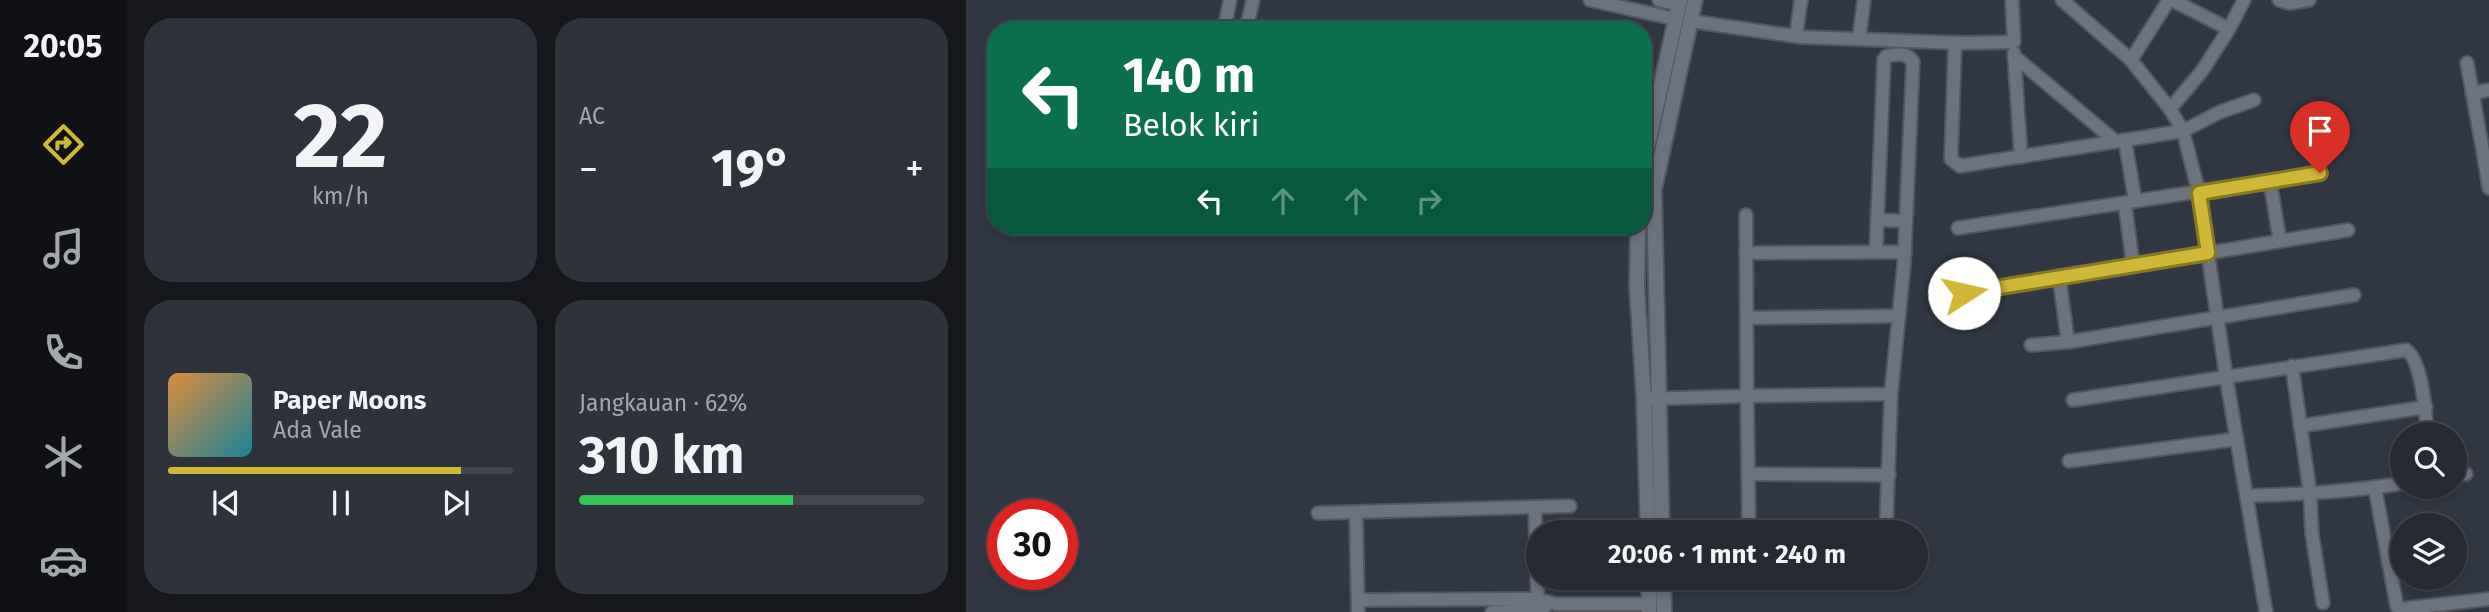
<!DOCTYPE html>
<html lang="id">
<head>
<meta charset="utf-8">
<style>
	:root { --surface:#262a32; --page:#2e323a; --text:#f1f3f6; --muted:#a4a7ac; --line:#42464d; --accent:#d1b736 }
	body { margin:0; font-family:"Fira Sans",sans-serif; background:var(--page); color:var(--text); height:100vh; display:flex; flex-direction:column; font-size:26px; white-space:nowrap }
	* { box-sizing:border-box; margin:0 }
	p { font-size:23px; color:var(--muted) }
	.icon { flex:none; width:38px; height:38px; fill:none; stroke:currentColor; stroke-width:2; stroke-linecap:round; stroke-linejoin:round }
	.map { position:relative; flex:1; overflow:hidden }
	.details { display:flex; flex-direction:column; gap:18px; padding:18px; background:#15171c; width:840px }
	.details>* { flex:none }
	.guide { position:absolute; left:21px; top:21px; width:665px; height:214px; border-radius:28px; box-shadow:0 4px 10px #0003,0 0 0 2px var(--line); background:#0b6e4f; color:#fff; overflow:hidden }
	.tools { position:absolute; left:1424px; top:422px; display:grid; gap:14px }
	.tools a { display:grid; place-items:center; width:77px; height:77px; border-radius:50%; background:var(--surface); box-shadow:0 4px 10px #0003,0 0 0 2px var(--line); font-size:35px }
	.speed { position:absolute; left:21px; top:499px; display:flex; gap:14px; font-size:35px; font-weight:700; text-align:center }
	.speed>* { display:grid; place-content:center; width:91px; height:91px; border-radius:50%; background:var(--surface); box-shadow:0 4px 10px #0003,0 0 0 2px var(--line); line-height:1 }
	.speed .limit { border:10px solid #d22; background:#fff; color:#111 }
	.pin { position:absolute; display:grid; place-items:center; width:60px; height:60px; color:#fff; margin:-72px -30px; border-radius:50% 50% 50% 0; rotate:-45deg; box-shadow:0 0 7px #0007 }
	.pin .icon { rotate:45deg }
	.me { position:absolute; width:77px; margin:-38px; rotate:80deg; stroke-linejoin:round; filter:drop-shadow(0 0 5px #0008) }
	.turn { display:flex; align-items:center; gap:24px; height:147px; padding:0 21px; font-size:32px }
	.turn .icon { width:91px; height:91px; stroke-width:2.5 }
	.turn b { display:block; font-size:49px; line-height:60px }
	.lanes { display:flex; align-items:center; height:66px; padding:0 21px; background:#0003; justify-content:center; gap:35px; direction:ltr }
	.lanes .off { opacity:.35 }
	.big { font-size:52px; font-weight:700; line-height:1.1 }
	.details .widget { flex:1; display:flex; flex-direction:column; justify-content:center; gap:10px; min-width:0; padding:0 24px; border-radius:28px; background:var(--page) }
	.details .dial { align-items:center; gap:0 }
	.dial b { font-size:91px; line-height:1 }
	.song { display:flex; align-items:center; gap:21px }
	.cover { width:84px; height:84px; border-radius:10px; background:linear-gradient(135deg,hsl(30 70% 55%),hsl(190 70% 35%)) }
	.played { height:7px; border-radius:4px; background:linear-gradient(90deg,var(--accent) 85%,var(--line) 85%) }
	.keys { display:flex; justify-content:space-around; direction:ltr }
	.heat { display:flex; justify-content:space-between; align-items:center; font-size:38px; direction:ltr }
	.charge { height:10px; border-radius:5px; background:linear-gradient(90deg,#34c759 62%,var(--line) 0) }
	.details .tiles { flex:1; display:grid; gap:18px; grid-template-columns:repeat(2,1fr) }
	.trip { position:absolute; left:560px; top:520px; width:402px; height:70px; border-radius:35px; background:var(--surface); box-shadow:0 4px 10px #0003,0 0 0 2px var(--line); font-weight:700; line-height:70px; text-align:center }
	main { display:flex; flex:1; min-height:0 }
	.menu { display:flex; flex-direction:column; width:126px; justify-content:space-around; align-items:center; background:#0f1114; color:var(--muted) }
	.menu .icon { width:49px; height:49px }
	.menu .on { color:var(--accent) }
	.menu b { font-size:32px; color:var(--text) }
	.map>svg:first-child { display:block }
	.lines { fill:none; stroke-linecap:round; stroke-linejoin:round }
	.minor-casing { stroke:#525760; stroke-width:16 }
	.tertiary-casing { stroke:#525760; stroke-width:18 }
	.minor { stroke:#6c737f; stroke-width:12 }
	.tertiary { stroke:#6c737f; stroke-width:14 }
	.route-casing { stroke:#887723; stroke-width:18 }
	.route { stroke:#d1b736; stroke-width:12 }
</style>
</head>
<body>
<main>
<nav class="menu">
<b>20:05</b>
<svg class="icon on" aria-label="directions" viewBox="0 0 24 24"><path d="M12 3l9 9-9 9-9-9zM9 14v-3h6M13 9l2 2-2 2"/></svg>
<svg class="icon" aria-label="music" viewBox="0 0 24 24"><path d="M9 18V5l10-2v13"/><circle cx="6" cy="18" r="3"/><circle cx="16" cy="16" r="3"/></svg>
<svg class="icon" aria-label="phone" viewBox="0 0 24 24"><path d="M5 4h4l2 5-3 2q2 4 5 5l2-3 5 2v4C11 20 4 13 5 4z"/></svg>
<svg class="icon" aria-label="climate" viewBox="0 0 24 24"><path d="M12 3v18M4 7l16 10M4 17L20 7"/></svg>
<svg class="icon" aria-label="car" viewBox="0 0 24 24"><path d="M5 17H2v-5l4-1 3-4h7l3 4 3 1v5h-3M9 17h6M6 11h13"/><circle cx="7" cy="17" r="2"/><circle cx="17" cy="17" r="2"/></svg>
</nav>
<section class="details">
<div class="tiles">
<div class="widget dial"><b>22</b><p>km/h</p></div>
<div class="widget"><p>AC</p>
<div class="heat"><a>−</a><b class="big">19°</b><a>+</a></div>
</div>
<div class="widget">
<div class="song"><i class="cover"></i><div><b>Paper Moons</b><p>Ada Vale</p></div></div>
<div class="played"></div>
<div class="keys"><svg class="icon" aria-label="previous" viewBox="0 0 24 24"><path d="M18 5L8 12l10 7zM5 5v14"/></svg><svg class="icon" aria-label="pause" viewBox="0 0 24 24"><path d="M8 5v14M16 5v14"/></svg><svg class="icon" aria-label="next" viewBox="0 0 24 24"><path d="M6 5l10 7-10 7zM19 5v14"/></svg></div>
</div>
<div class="widget"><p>Jangkauan · 62%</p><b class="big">310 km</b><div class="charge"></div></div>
</div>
</section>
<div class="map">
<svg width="1523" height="612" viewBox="0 0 1523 612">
	<rect width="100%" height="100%" fill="#323843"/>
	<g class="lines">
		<g class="minor-casing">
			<g id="minor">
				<polyline points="624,0 709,19"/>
				<polyline points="693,0 713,5"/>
				<polyline points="1096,0 1165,60 1204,109 1217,131 1233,193 1260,376 1300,612"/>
				<polyline points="1313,0 1323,3 1343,0"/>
				<polyline points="724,21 835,37 996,43 1048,42 1046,0"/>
				<polyline points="1263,29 1278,0"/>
				<polyline points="258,30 264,0"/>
				<polyline points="280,30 287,0"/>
				<polyline points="830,36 835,0"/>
				<polyline points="893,39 898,0"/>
				<polyline points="989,43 985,159 994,166 1217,131 1254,112 1288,100"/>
				<polyline points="1048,53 1055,157"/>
				<polyline points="1048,56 1149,141"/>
				<polyline points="1165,60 1203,0"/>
				<polyline points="1501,63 1518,157 1523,157"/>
				<polyline points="1506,93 1523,90"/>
				<polyline points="1204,109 1236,71 1263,29 1206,0"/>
				<polyline points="1159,140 1169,200"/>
				<polyline points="1518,157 1523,188"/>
				<polyline points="1304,182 1314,241"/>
				<polyline points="1159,204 1167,265"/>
				<polyline points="912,220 940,221"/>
				<polyline points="992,228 1354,173"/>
				<polyline points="780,253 939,252"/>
				<polyline points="1093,276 1102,342"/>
				<polyline points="998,293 1382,230"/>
				<polyline points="781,318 933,316"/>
				<polyline points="1065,345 1102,342 1388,295"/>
				<polyline points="1326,366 1344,493 1346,534 1357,603"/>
				<polyline points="678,399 781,396 780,215"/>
				<path d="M 1107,400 L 1440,350 C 1456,360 1460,415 1461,434"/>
				<polyline points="1334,426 1460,407"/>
				<polyline points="1103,461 1271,439"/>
				<polyline points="782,474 923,475"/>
				<polyline points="1489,475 1500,474"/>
				<polyline points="1409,488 1431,607 1434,609 1523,599"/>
				<path d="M 1281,496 C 1333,494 1385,492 1437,483"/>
				<polyline points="569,507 572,612"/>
				<polyline points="390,512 392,612"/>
				<polyline points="352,513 604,506"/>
				<path d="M 783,532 L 781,396 L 925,394 L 938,264 L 947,62 C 941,52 931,54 921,56 L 918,59 L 910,251"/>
				<polyline points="920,532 925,394"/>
				<polyline points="392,600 571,599 590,604 683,604"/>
				<polyline points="526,612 572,610 579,607"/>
			</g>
		</g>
		<g class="tertiary-casing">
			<g id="tertiary">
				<polyline points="677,166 714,0"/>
				<polyline points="672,226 671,288 678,399 682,532"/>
				<polyline points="696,532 688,190 729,0"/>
				<polyline points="683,578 683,612"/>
				<polyline points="697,578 698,612"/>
			</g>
		</g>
		<use href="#minor" class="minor"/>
		<use href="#tertiary" class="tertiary"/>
	</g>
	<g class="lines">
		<g class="route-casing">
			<polyline id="route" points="998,293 1242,253 1233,193 1354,173"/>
		</g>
		<use href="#route" class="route"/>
	</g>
</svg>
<div class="tools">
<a><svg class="icon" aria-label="search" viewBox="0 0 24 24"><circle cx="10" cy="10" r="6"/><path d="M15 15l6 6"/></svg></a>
<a><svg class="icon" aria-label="layers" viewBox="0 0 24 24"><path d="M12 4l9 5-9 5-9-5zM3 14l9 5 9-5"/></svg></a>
</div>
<div class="speed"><div class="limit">30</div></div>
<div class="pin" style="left:1354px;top:173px;background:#d93025"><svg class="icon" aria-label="arrive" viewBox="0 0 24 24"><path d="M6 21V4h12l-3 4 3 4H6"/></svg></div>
<svg class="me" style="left:998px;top:293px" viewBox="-20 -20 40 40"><circle r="19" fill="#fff"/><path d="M0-13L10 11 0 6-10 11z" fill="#d1b736"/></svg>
<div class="trip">20:06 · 1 mnt · 240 m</div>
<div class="guide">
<div class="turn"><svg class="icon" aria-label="left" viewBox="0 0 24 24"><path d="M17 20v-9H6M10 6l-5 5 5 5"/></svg><div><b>140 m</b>Belok kiri</div></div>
<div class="lanes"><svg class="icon" aria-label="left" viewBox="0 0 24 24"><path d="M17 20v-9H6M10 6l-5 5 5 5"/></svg><svg class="icon off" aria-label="ahead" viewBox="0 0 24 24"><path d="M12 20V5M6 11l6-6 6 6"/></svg><svg class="icon off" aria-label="ahead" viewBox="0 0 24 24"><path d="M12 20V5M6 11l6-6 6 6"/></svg><svg class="icon off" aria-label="right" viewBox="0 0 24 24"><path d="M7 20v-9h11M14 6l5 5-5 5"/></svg></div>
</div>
</div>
</main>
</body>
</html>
